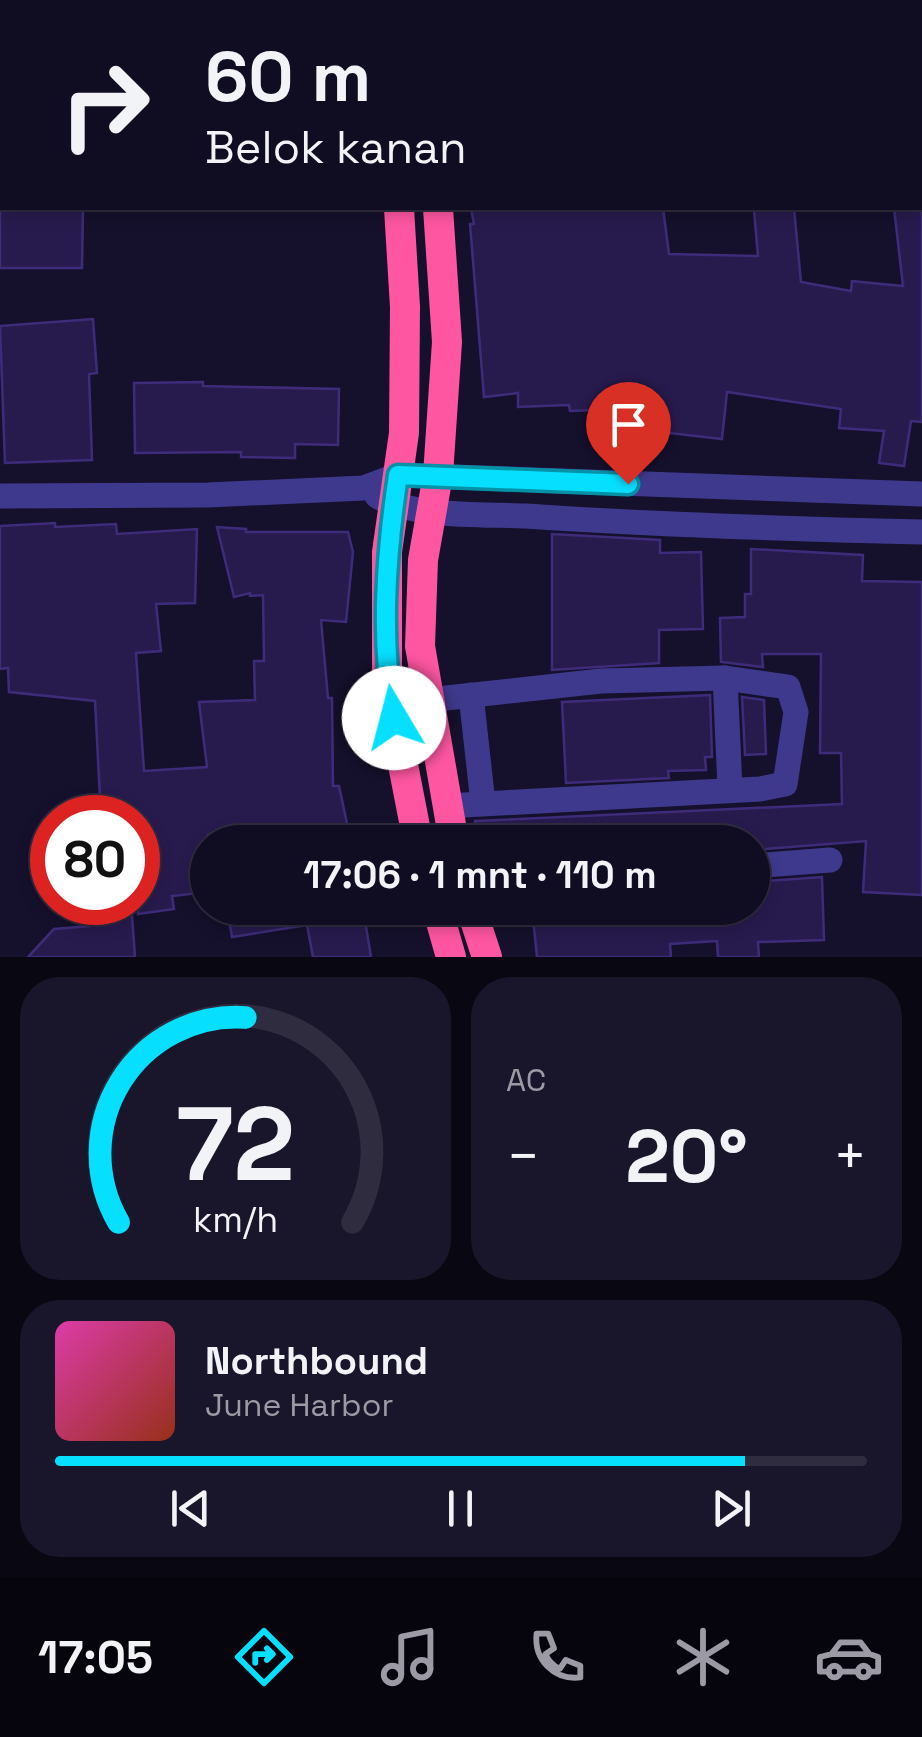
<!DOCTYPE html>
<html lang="id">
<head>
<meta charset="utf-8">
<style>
	:root { --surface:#100c21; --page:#19152a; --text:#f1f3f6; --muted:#9c9ba5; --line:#302c3f; --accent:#07dfff }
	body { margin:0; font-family:"Space Grotesk",sans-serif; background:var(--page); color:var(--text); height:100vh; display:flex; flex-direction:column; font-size:38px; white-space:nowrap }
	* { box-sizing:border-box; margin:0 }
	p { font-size:32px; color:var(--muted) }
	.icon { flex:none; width:55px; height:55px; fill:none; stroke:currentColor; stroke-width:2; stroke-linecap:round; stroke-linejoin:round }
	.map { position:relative; height:957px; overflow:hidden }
	.panel { display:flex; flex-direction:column; gap:20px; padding:20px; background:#090712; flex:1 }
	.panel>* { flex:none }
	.banner { position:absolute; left:0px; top:0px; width:922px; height:210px; box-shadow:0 5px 15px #0003,0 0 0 2px var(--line); background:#100c21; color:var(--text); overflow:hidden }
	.speed { position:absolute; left:30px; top:795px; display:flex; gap:20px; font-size:50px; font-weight:700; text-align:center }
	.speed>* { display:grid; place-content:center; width:130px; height:130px; border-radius:50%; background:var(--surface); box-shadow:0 5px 15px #0003,0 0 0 2px var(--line); line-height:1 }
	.speed .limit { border:15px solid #d22; background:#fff; color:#111 }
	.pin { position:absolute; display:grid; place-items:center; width:85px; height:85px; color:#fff; margin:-102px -42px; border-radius:50% 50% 50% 0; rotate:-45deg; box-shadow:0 0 10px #0007 }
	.pin .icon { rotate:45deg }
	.me { position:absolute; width:110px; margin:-55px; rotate:352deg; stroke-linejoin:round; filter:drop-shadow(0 0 8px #0008) }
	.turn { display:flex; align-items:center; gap:35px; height:210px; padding:0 40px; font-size:45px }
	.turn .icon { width:130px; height:130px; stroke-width:2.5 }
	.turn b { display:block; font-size:70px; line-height:85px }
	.big { font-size:75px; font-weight:700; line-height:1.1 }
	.panel .tile { flex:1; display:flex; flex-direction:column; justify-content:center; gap:15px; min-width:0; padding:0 35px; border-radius:40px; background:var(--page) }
	.panel .dial { align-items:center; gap:0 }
	.dial svg { height:260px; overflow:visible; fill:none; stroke:var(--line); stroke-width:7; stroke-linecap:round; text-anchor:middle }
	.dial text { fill:var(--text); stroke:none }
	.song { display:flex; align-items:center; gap:30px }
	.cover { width:120px; height:120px; border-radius:15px; background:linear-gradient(135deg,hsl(320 70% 55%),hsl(10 70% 35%)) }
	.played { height:10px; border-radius:5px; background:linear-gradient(90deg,var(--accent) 85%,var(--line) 85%) }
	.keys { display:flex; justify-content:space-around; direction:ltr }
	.heat { display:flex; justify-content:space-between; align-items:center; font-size:55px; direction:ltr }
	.panel .tiles { flex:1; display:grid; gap:20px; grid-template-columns:1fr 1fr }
	.tile:last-child { grid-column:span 2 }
	.trip { position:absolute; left:190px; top:825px; width:580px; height:100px; border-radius:50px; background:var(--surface); box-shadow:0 5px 15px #0003,0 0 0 2px var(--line); font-weight:700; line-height:100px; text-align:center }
	.tab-bar { display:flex; height:160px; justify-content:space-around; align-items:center; background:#06050d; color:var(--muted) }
	.tab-bar .icon { width:70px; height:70px }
	.tab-bar .on { color:var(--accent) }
	.tab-bar b { font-size:45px; color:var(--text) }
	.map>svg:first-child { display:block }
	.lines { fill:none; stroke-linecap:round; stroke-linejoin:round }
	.stream { stroke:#081f4c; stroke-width:9 }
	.building { fill:#271b4e; stroke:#3e2c7a; stroke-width:2.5 }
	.minor { stroke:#3f398d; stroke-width:25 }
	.highway { stroke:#ff56a2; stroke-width:30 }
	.route-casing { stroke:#0591a6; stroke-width:25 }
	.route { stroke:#07dfff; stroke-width:18 }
</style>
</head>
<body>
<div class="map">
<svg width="922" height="957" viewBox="0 0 922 957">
	<rect width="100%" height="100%" fill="#15102c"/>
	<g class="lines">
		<g class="stream">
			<polyline points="571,0 572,2"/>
			<polyline points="920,130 922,128"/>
		</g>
	</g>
	<g class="building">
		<polygon points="0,208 83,208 82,268 0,268"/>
		<polygon points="471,208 663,208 669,254 758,256 754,211 794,208 801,282 851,291 852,281 903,286 894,208 922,208 922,422 911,421 904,466 879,463 884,431 839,428 841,409 727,392 722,439 660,432 661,421 597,423 597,410 570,411 569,405 518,407 518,393 484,397 470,224 474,224"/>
		<polygon points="93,319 97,373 89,374 92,460 5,463 0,326"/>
		<polygon points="203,382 203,386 339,389 338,445 295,444 295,458 241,457 241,452 135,453 134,383"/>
		<polygon points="55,523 55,527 116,524 117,534 197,529 195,603 156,604 161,651 136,653 144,771 207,767 199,702 255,700 254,661 264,661 263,595 250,596 250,593 234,597 217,527 246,529 246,532 348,532 353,552 346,622 321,620 328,698 332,698 333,786 339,786 351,842 292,842 292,839 257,842 255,828 208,834 208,892 172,896 174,909 138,914 138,818 101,818 95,701 9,692 8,668 0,669 0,526"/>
		<polygon points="552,534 660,540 660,553 701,552 703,629 659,630 659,663 552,670"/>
		<polygon points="751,549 863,555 862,581 922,582 922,895 863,892 866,841 752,850 752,842 477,842 475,821 842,804 841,753 820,753 821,654 762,654 763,667 721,662 720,618 745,617 745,594 751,594"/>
		<polygon points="710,695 712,757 705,757 706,770 668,771 669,778 566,783 562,702"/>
		<polygon points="742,697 764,700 766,754 745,755"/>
		<polygon points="822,877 824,940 758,942 759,957 718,957 717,941 670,944 671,957 537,957 532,908 752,908 752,882"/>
		<polygon points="87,902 131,902 135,957 28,957 54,929 89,926"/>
		<polygon points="227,908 363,908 371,957 313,957 307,925 232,937"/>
	</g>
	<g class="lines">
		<g class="minor">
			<polyline points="0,496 208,495 364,488 398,475 922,494"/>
			<path d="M 377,496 C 414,518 482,514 526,516 C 658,525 790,529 922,532"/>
			<polyline points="725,678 730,788"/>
			<polyline points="471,695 483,803"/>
			<polyline points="428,700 601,681 725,678 788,687 796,712 785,784 760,789 446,806"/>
			<polyline points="752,866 830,860"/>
		</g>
		<g class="highway">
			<polyline points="377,0 377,2"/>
			<polyline points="416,0 416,2"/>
			<polyline points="399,208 405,307 404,433 387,552 387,682 418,842"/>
			<polyline points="438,208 447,342 438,475 423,560 420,646 454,842"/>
			<polyline points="437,908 451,957"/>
			<polyline points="471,908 487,957"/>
		</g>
	</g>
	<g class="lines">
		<g class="route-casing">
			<path id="route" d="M 394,718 C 380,638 386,555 398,475 L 628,484"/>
		</g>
		<use href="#route" class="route"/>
	</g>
</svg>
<div class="speed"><div class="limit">80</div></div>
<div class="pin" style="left:628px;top:484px;background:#d93025"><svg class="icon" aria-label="arrive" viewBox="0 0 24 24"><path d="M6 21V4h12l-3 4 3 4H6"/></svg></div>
<svg class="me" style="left:394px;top:718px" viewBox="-20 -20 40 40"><circle r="19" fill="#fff"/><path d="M0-13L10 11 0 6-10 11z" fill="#07dfff"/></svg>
<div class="trip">17:06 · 1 mnt · 110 m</div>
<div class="banner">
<div class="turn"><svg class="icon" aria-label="right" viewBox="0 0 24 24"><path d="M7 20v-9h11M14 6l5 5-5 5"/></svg><div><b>60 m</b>Belok kanan</div></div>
</div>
</div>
<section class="panel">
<div class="tiles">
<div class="tile dial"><svg viewBox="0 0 100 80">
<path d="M14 69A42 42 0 1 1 86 69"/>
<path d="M14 69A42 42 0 0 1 53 6" stroke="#07dfff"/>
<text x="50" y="56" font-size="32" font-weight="700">72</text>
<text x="50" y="72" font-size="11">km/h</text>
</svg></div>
<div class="tile"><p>AC</p>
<div class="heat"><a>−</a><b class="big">20°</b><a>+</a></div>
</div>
<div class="tile">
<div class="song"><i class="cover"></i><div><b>Northbound</b><p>June Harbor</p></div></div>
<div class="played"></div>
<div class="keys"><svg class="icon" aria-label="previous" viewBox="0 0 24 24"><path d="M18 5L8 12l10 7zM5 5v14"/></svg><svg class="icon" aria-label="pause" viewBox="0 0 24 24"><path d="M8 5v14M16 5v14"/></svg><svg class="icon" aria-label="next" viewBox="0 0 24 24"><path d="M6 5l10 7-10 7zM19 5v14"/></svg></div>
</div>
</div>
</section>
<nav class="tab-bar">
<b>17:05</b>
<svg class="icon on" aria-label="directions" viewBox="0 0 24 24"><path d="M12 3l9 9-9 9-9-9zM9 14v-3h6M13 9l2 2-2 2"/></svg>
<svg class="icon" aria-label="music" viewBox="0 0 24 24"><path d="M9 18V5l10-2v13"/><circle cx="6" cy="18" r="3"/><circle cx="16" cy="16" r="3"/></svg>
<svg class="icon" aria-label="phone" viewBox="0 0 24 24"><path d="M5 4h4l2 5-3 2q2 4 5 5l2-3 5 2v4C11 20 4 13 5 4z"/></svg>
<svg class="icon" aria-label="climate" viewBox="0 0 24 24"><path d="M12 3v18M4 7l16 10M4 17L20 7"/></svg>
<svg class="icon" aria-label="car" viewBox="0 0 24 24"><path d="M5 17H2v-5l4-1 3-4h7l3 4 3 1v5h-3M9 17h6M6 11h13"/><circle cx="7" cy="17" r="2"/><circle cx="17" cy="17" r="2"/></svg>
</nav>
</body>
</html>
